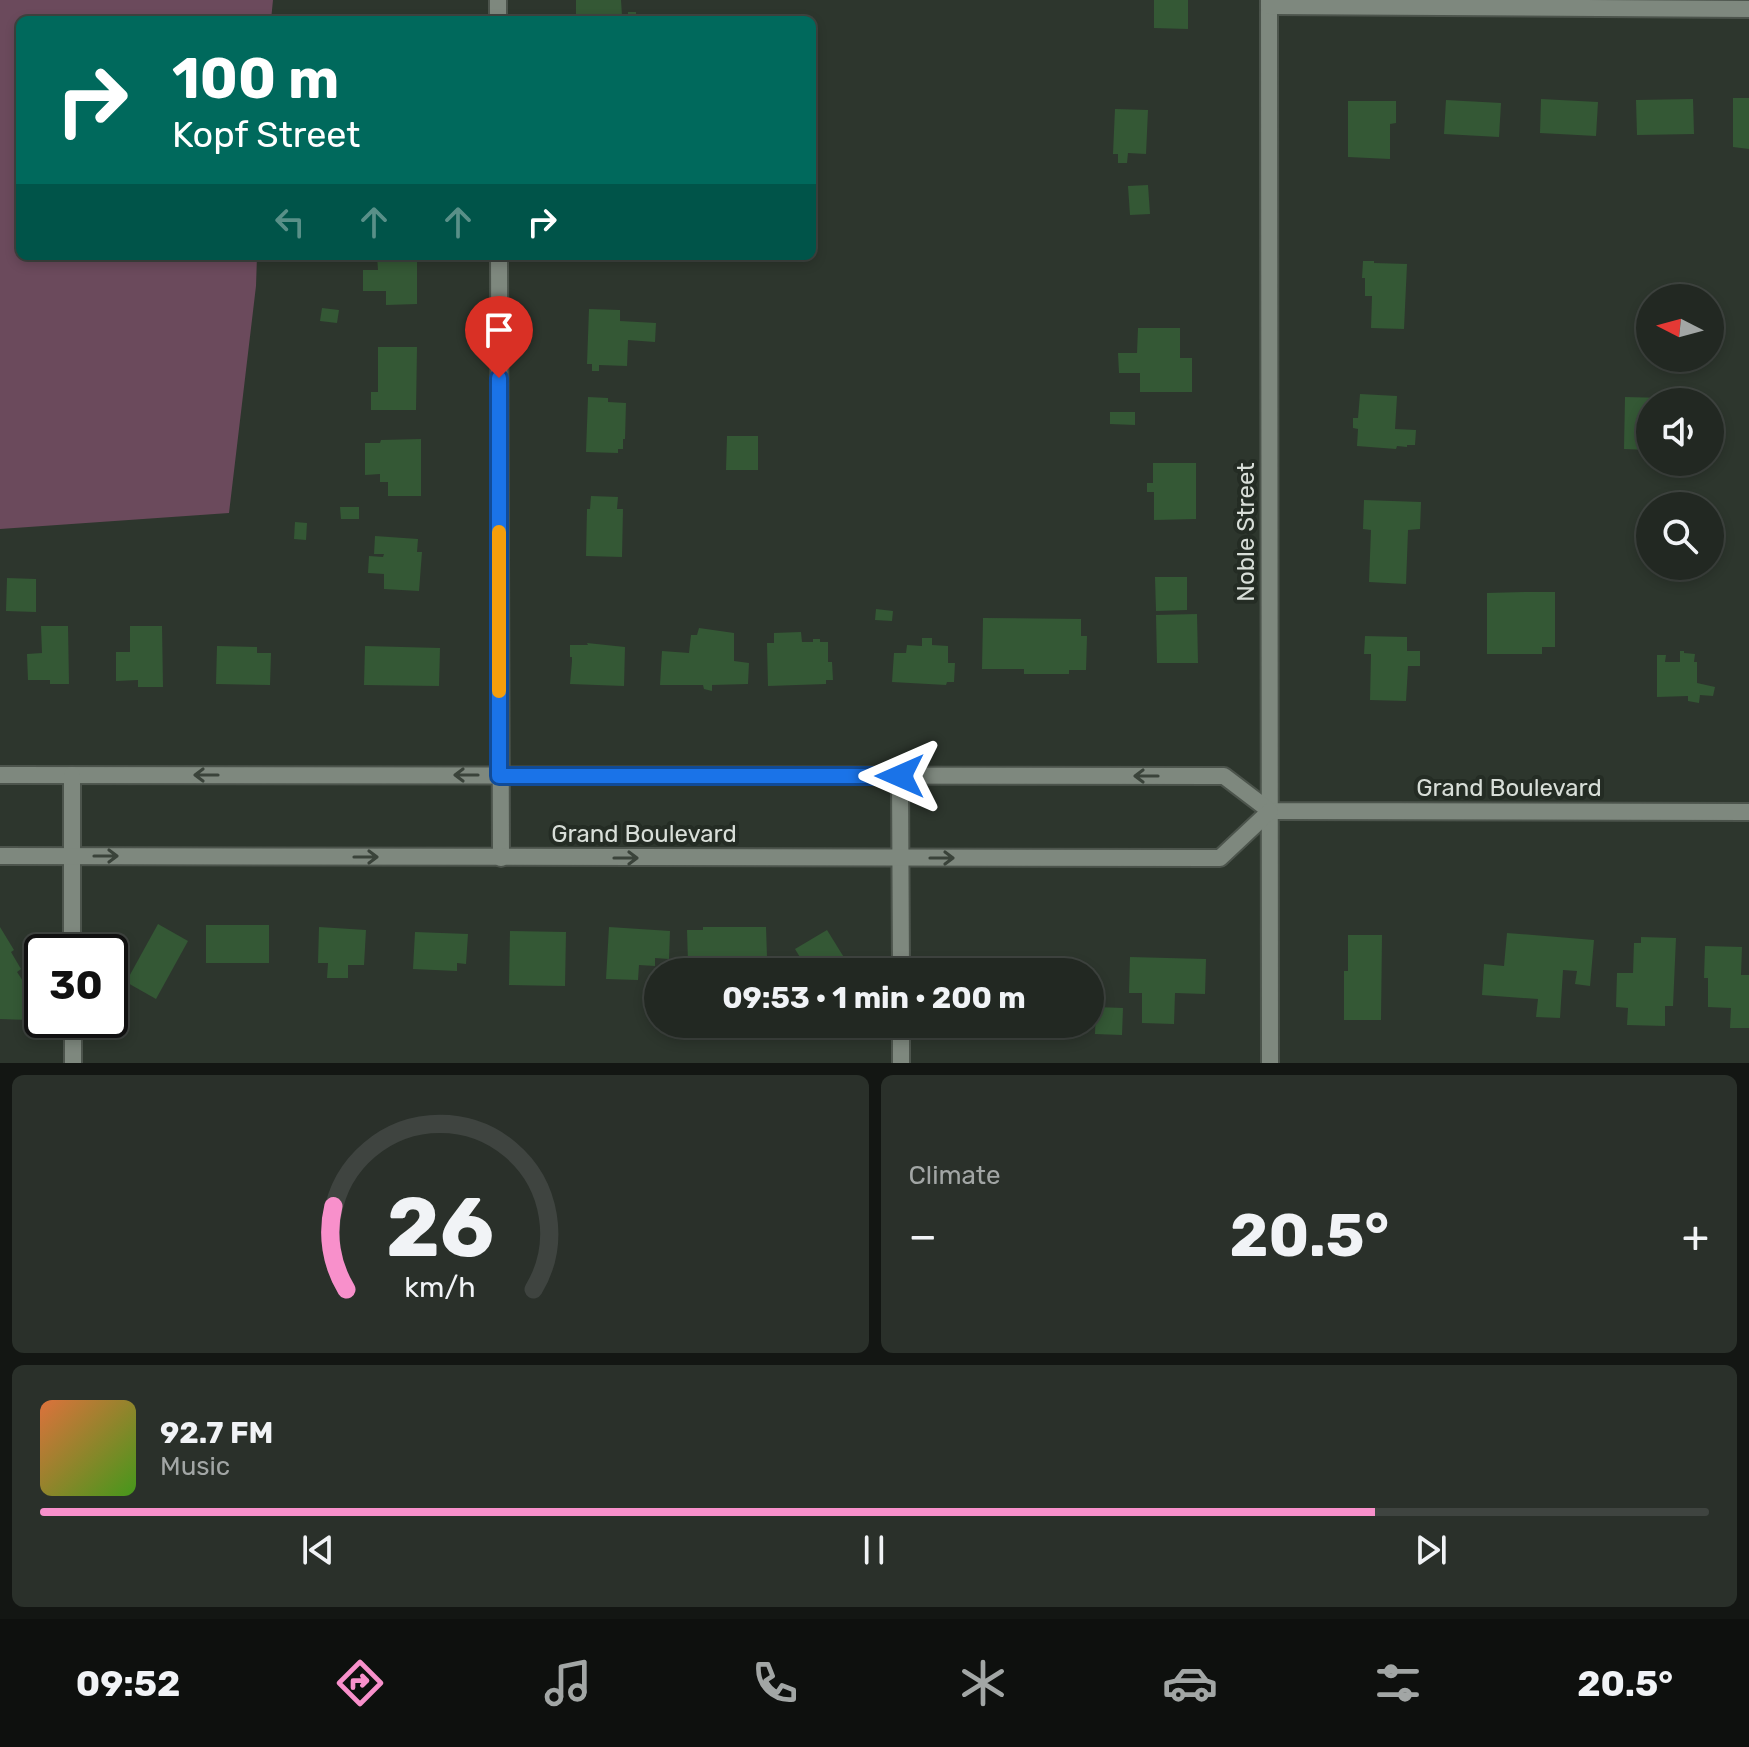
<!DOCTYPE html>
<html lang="en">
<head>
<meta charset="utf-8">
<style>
	:root { --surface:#222822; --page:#2a302a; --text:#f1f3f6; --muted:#a2a6a5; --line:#3f4440; --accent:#f890cb }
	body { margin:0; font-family:Rubik,sans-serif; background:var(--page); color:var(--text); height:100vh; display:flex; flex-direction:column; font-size:30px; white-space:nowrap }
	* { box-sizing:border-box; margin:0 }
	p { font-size:26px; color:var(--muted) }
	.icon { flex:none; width:44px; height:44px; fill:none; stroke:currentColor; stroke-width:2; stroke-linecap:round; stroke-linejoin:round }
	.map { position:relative; height:1063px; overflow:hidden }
	.side { display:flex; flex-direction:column; gap:12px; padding:12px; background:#131613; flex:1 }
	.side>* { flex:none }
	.top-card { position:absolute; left:16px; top:16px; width:800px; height:244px; border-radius:12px; box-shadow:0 4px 12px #0003,0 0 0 2px var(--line); background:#00695c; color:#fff; overflow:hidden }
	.needle { width:52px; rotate:276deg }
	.controls { position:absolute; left:1636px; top:284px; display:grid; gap:16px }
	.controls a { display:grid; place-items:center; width:88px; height:88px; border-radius:50%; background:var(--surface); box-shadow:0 4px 12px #0003,0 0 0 2px var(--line); font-size:40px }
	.speed { position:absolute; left:24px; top:934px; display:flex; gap:16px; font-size:40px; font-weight:700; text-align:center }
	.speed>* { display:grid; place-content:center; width:104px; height:104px; border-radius:50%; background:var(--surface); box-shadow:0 4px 12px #0003,0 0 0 2px var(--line); line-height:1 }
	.speed .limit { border:4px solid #111; border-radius:12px; background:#fff; color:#111 }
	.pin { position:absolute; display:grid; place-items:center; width:68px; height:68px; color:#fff; margin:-82px -34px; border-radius:50% 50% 50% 0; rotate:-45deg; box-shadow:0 0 8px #0007 }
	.pin .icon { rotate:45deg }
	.me { position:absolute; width:88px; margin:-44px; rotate:270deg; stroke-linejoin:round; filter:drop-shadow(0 0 6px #0008) }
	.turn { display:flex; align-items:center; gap:28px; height:168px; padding:0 24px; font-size:36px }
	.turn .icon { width:104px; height:104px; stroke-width:2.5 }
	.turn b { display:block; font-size:56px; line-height:68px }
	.lanes { display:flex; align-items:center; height:76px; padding:0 24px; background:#0003; justify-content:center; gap:40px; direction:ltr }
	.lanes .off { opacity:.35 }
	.big { font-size:60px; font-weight:700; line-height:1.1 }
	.side .tile { flex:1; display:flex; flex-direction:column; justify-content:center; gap:12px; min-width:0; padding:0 28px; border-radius:12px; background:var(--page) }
	.side .dial { align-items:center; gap:0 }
	.dial svg { height:208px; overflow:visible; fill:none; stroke:var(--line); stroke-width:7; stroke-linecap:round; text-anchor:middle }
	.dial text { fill:var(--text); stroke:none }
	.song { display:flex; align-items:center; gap:24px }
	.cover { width:96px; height:96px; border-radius:12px; background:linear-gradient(135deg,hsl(20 70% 55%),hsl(100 70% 35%)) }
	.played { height:8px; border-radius:4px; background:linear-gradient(90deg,var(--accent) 80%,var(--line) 80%) }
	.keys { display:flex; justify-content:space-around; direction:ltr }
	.heat { display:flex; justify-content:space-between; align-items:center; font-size:44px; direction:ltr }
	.side .tiles { flex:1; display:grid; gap:12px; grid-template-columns:1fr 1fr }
	.tile:last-child { grid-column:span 2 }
	.trip { position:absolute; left:644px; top:958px; width:460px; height:80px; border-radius:40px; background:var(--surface); box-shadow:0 4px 12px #0003,0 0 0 2px var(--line); font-weight:700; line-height:80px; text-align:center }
	.tabs { display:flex; height:128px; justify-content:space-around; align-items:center; background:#0e100e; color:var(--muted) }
	.tabs .icon { width:56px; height:56px }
	.tabs .current { color:var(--accent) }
	.tabs b { font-size:36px; color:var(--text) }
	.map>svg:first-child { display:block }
	.green { fill:#6b4a5c }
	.building { fill:#345835 }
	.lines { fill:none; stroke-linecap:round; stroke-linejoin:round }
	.street-casing { stroke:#4c544c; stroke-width:20 }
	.street { stroke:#7e887e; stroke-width:16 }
	.oneway { stroke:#3a433a }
	.route-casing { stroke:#114b97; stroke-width:20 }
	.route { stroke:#1a73e8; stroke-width:14 }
	.slow { stroke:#f59e0b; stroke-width:14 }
	.labels { text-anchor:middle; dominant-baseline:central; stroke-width:8; stroke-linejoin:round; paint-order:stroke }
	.street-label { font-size:24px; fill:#d8ded8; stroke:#242c24 }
</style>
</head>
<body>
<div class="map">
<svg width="1749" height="1063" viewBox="0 0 1749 1063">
	<rect width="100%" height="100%" fill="#2d362d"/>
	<polygon class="green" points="0,0 273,0 271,20 20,20 20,256 257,256 256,286 229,513 0,529"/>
	<g class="building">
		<polygon points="576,0 621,0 622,16 628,16 628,12 636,12 636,16 650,17 650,20 586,20 587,16 576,16"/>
		<polygon points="1154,0 1188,0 1188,29 1154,28"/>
		<polygon points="1733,98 1749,98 1749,149 1733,147"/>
		<polygon points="1541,99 1598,102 1596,136 1540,133"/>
		<polygon points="1693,99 1694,134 1637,135 1636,100"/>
		<polygon points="1446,100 1501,103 1499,137 1444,134"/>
		<polygon points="1348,101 1396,101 1396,123 1390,124 1390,159 1348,157"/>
		<polygon points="1115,109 1148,110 1146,154 1128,153 1127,163 1118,163 1118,154 1113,154"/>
		<polygon points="1148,185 1150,214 1130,215 1128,186"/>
		<polygon points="377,256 417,256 417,304 386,305 386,291 363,291 363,270 378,270"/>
		<rect x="589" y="256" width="31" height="6"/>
		<polygon points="1363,261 1374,261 1374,263 1407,264 1404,329 1371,328 1372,296 1365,296 1365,278 1362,278"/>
		<polygon points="322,308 339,310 337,323 320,321"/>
		<polygon points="589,309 620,310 620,321 656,323 655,342 628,340 627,366 599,365 599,371 592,371 592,364 587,364"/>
		<polygon points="1138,328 1180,328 1180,358 1192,358 1192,392 1140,392 1140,373 1119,373 1118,353 1137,353"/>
		<polygon points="378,347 417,347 416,410 371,410 371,392 378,392"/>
		<polygon points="1360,394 1397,396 1395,429 1416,430 1415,445 1407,445 1407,447 1397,446 1396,449 1357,446 1358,429 1353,428 1353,418 1358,418"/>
		<polygon points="588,397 608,398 608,402 626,403 625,439 623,439 623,449 618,449 618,453 586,452"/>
		<polygon points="1625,397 1665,398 1665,402 1650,402 1650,450 1624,449"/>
		<polygon points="1110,412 1135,412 1135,425 1110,424"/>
		<polygon points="727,436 758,436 758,470 726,470"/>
		<polygon points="421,439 421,496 388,496 388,482 380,482 380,474 365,475 365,443 380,443 381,440"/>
		<polygon points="1153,463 1196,463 1196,519 1154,520 1154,492 1147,492 1147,483 1153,483"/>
		<polygon points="591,496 618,497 617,509 623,509 622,557 586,556 587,509 590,509"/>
		<polygon points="1364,500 1421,502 1420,529 1408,530 1406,584 1369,582 1371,530 1363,529"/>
		<polygon points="340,507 359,507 359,519 341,519"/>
		<polygon points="295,522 307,523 306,540 294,539"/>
		<polygon points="375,536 418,539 417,552 422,552 419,591 384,589 384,574 368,573 369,556 383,557 384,554 374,554"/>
		<polygon points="1155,577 1187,577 1187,610 1156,611"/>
		<polygon points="7,578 36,579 36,612 6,611"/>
		<polygon points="1524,592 1555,592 1555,647 1542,647 1542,654 1487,654 1487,593"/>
		<polygon points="876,609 893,611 892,621 875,620"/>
		<polygon points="1197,614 1198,663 1157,663 1156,615"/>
		<polygon points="983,618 1081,619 1081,636 1087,636 1086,670 1069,670 1069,674 1024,674 1024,669 982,669"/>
		<polygon points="41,626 68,626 69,684 50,684 50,680 28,680 27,654 42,653"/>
		<polygon points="130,626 162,626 163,687 138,687 138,680 116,681 116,652 130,652"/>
		<polygon points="699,628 734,633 734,661 749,663 748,684 712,685 712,691 704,689 703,685 660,685 662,651 689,653 691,635 697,635"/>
		<polygon points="801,632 802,642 813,642 813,639 820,639 820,642 828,642 828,662 832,662 833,680 826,680 826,684 768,686 767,643 774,643 774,633"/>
		<polygon points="1365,636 1407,637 1407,651 1420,651 1420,666 1408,666 1406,701 1370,700 1371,654 1364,654"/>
		<polygon points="922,638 932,638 932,645 948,646 948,663 955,663 954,682 947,682 946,685 892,682 894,653 906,653 907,645 922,646"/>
		<polygon points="587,643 625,647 624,686 570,684 572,661 572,657 570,657 570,645 588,645"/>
		<polygon points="217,646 257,647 257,653 271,653 270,685 216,684"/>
		<polygon points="365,646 440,648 439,686 364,685"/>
		<polygon points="1680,651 1684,651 1684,653 1695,654 1694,662 1697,662 1697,683 1715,687 1713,696 1700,695 1699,703 1688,701 1688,696 1657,697 1657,655 1666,655 1665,662 1680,662"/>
		<polygon points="158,924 188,941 156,999 126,982"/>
		<rect x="206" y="925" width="63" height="38"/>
		<polygon points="0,927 14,950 11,952 21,969 17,972 27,987 32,988 29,1020 0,1019"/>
		<polygon points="319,927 366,930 364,965 348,965 348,978 327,978 328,963 318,963"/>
		<polygon points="609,927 670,931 669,959 655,958 655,966 639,965 638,980 606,979"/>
		<polygon points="703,927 766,927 767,957 749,957 749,962 688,962 687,930 703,930"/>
		<polygon points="827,930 853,972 809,972 795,949"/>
		<polygon points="510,931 566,932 565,986 509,985"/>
		<polygon points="415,932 468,934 466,964 457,963 457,971 413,969"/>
		<polygon points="1507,933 1594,940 1590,986 1575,984 1577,971 1563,970 1560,1018 1536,1017 1538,999 1482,995 1484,964 1504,966"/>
		<polygon points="1348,935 1382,935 1381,1020 1344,1020 1344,971 1348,971"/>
		<polygon points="1641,937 1676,938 1673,1006 1665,1006 1665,1026 1627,1025 1628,1008 1616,1007 1617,973 1633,973 1634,943 1641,943"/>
		<polygon points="1705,946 1742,947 1741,975 1749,975 1749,1028 1730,1028 1731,1008 1708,1007 1708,978 1704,978"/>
		<polygon points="981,957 1046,960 1045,972 980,972"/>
		<polygon points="1130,957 1206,959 1205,994 1175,993 1174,1024 1142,1023 1142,993 1129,993"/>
		<polygon points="1096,1007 1123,1008 1122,1035 1095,1034"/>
	</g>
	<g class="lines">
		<g class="street-casing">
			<g id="street">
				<polyline points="498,0 498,20"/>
				<polyline points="1269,0 1270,1063"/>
				<polyline points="1269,6 1749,9"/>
				<polyline points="499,256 501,858"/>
				<polyline points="0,775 1224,776 1270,811 1749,812"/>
				<polyline points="72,775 72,952"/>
				<polyline points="900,776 901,972"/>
				<polyline points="0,856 1220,858 1270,811"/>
				<polyline points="73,1020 73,1063"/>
				<polyline points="901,1024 901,1063"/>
			</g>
		</g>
		<use href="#street" class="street"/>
	</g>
	<defs><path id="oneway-shaft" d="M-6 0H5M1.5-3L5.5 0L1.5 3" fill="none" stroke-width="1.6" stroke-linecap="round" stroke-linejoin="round" transform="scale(2)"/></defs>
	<g class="oneway">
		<use href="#oneway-shaft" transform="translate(206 775) rotate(-180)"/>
		<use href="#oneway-shaft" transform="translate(466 775) rotate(-180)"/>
		<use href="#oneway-shaft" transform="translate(1146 776) rotate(-180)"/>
		<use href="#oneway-shaft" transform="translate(106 856)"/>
		<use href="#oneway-shaft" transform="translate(366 857)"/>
		<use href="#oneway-shaft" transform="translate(626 858)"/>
		<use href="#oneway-shaft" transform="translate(942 858)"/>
	</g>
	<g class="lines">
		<g class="route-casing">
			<polyline id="route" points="499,378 499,776 900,776"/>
		</g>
		<use href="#route" class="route"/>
		<polyline class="slow" points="499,532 499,691"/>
	</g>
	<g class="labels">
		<g class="street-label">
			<text transform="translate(1246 532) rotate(-90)">Noble Street</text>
			<text x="1509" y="788">Grand Boulevard</text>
			<text x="644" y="834">Grand Boulevard</text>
		</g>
	</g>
</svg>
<div class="controls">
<a><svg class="needle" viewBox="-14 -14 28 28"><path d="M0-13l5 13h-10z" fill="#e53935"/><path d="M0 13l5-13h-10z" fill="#a2a6a5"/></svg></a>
<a><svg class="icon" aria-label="sound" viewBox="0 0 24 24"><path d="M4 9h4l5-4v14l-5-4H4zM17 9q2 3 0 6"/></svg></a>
<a><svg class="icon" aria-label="search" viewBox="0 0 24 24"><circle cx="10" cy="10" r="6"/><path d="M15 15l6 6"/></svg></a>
</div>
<div class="speed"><div class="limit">30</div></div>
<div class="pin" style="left:499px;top:378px;background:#d93025"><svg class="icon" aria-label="arrive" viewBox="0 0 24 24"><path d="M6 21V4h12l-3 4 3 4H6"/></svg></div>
<svg class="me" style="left:900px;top:776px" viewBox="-20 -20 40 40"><path d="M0-17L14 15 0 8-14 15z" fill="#1a73e8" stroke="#fff" stroke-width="4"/></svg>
<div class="trip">09:53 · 1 min · 200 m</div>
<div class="top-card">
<div class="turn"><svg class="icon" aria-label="right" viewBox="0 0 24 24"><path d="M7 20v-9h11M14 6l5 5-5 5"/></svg><div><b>100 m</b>Kopf Street</div></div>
<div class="lanes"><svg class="icon off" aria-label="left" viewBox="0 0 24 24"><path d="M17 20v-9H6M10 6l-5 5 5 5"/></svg><svg class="icon off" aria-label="ahead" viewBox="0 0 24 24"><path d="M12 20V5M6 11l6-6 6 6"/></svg><svg class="icon off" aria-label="ahead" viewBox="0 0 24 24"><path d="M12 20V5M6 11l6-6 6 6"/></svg><svg class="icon" aria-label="right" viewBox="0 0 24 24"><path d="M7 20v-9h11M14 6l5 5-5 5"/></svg></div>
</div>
</div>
<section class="side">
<div class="tiles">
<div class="tile dial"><svg viewBox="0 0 100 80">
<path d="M14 69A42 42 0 1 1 86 69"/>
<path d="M14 69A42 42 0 0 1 9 37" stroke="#f890cb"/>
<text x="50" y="56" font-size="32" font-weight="700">26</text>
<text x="50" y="72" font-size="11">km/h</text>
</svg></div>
<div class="tile"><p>Climate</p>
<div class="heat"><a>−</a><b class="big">20.5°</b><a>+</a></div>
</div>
<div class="tile">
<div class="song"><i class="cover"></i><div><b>92.7 FM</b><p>Music</p></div></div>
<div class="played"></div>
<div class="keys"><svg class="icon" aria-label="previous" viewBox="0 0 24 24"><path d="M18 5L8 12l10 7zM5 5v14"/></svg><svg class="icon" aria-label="pause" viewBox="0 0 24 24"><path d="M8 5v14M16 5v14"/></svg><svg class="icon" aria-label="next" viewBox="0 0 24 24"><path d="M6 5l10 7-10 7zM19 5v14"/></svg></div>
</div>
</div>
</section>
<nav class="tabs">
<b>09:52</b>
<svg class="icon current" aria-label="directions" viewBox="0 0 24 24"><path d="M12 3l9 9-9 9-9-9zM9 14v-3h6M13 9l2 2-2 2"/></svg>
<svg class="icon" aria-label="music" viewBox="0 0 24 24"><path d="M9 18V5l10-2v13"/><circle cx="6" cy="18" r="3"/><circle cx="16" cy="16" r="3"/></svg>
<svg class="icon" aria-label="phone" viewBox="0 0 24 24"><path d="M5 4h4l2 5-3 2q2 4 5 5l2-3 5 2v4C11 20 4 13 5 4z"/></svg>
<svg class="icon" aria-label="climate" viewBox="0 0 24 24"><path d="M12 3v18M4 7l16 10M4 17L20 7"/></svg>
<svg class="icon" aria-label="car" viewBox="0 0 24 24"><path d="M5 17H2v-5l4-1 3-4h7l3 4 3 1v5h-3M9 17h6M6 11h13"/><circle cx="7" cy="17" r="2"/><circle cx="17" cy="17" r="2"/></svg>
<svg class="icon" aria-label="filters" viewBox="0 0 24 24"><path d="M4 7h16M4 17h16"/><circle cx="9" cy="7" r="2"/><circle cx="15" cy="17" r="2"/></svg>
<b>20.5°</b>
</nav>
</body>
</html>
